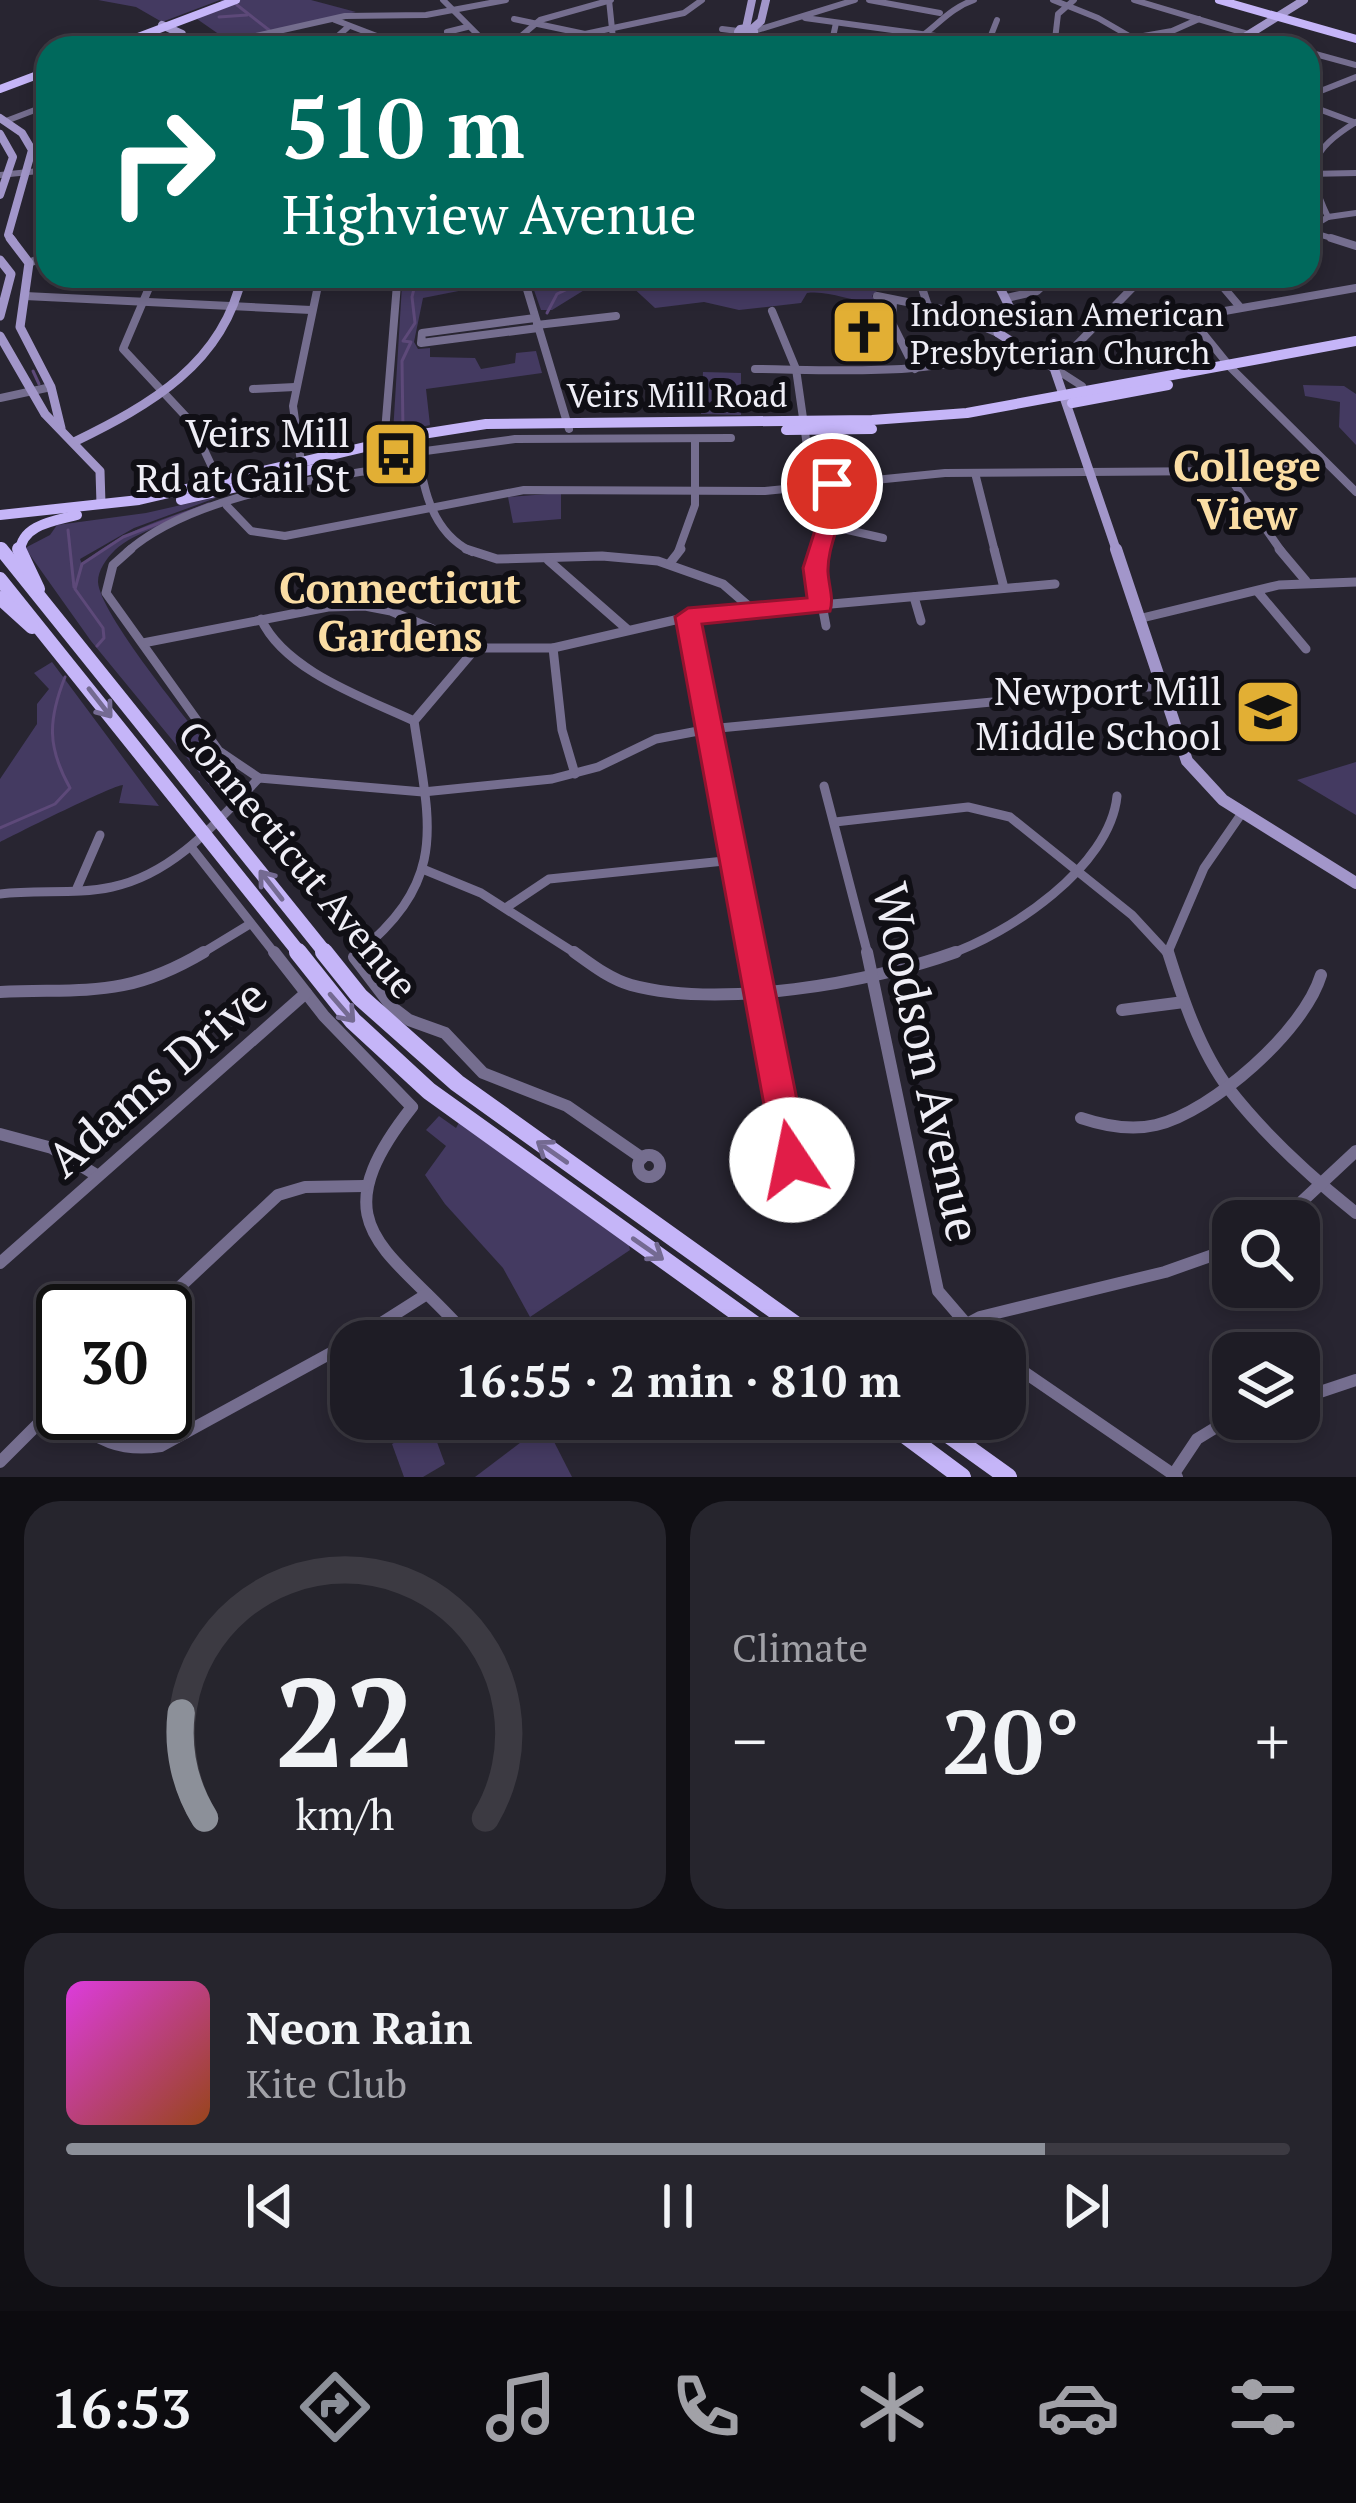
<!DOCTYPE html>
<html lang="en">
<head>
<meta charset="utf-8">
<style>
	:root { --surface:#1e1c25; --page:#26252d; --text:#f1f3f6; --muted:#a1a1a7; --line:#3c3a42; --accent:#8c9099 }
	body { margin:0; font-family:"PT Serif",serif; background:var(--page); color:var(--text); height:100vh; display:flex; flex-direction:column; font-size:45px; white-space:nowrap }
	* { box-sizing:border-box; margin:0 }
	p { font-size:39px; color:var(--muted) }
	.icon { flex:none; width:66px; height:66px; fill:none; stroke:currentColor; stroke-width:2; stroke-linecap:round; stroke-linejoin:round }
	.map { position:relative; height:1477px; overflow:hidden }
	.details { display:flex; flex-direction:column; gap:24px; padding:24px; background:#100f14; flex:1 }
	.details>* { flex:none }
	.hud { position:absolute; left:36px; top:36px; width:1284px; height:252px; border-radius:36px; box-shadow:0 6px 18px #0003,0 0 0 3px var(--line); background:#00695c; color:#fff; overflow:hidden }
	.buttons { position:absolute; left:1212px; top:1200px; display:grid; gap:24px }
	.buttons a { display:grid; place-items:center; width:108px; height:108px; border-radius:24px; background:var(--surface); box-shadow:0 6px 18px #0003,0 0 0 3px var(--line); font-size:60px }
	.speed { position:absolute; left:36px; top:1284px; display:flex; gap:24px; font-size:60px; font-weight:700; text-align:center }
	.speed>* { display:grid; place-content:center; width:156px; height:156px; border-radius:50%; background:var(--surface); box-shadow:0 6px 18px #0003,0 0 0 3px var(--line); line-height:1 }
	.speed .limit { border:6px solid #111; border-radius:18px; background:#fff; color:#111 }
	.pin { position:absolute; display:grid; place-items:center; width:102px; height:102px; color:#fff; margin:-51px; border:6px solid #fff; border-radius:50%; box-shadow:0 3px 12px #0007 }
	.me { position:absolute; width:132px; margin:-66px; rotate:349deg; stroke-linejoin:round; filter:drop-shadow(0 0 9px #0008) }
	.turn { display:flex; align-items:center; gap:42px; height:252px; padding:0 48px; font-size:54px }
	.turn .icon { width:156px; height:156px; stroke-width:2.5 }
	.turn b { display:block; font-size:84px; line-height:102px }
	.big { font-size:90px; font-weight:600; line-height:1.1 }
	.details .widget { flex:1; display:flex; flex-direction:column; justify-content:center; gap:18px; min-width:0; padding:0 42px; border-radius:36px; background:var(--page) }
	.details .dial { align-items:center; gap:0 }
	.dial svg { height:312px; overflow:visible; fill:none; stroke:var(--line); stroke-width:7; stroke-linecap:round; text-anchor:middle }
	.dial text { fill:var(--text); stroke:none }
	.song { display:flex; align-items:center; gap:36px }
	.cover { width:144px; height:144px; border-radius:18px; background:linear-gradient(135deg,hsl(300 70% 55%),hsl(20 70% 35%)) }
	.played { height:12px; border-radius:6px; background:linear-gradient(90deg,var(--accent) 80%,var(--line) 80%) }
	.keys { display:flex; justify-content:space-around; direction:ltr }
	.heat { display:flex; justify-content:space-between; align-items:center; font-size:66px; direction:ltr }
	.details .tiles { flex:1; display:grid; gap:24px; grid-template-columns:1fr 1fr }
	.widget:last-child { grid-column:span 2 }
	.trip { position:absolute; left:330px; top:1320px; width:696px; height:120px; border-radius:36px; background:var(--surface); box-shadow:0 6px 18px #0003,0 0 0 3px var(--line); font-weight:600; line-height:120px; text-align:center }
	.menu { display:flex; height:192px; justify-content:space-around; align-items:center; background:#0c0b0f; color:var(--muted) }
	.menu .icon { width:84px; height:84px }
	.menu .selected { color:var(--accent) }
	.menu b { font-size:54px; color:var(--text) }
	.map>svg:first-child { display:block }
	.green { fill:#443a61 }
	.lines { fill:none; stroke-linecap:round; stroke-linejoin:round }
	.stream { stroke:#5d4979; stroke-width:3 }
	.street-far3 { stroke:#756e8f; stroke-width:6 }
	.street-far2 { stroke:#756e8f; stroke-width:8 }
	.street-far1 { stroke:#756e8f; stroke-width:9 }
	.street { stroke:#756e8f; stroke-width:12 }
	.secondary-far2 { stroke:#a296ca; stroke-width:8 }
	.secondary-far1 { stroke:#a296ca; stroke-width:9 }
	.secondary { stroke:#a296ca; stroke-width:12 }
	.primary-far3 { stroke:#c5b5f8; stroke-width:8 }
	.primary-far2 { stroke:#c5b5f8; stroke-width:10 }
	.primary-far1 { stroke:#c5b5f8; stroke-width:14 }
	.primary { stroke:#c5b5f8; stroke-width:18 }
	.oneway { stroke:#746a92 }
	.route { fill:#e11d48; stroke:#92132f; stroke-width:3 }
	.labels { text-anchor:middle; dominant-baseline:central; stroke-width:12; stroke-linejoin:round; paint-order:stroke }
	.far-poi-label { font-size:33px; fill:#efeef6; stroke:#100f15; text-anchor:start }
	.far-street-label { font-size:33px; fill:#efeef6; stroke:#100f15 }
	.poi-label { font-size:39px; fill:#efeef6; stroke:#100f15; text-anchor:end }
	.street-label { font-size:39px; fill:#efeef6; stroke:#100f15 }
	.neighbourhood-label { font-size:42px; font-weight:bold; fill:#fadda4; stroke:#100f15 }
	.near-street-label { font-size:48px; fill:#efeef6; stroke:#100f15 }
</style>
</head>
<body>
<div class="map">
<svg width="1356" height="1477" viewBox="0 0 1356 1477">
	<rect width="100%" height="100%" fill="#282531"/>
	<g class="green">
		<polygon points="98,0 311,0 356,12 259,34 251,37 248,46 209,46 220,35 197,19 225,3 220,0 162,22 136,7"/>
		<polygon points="396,276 449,276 484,286 423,298 414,342 418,349 430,348 430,357 475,358 481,369 515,363 516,353 536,351 542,373 426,389 430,425 393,433 402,285"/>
		<path d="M 529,276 L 884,276 L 889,279 L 872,296 L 877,301 C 853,304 832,290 807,293 L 801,303 L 739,310 L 704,302 L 655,308 L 629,284 L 586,289 L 552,310 L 541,310 Z"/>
		<polygon points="703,372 741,373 741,415 701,414"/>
		<polygon points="1303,385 1344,386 1356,394 1356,445 1339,427 1340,402 1305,396"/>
		<polygon points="561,493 561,519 513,523 508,497"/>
		<path d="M 221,496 L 134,528 L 80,559 L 82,564 C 121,530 174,515 222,499 L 225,503 C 195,515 137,529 115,550 C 106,559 98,570 98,582 C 100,617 208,746 234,778 L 226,789 L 215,792 L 91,641 L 25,548 L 50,535 L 57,525 L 146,513 Z"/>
		<path d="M 52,662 L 159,806 L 119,803 L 123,785 C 113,785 18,833 0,842 L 0,779 L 37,724 L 37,704 L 49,689 L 34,673 Z"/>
		<polygon points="1356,762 1356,815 1297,780"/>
		<polygon points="463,1115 626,1233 630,1250 530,1317 503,1268 445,1204 425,1175 446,1146 426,1130 439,1116 456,1128"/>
		<polygon points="430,1423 445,1464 423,1477 404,1477 392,1444"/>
		<polygon points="545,1424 572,1477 475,1477"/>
	</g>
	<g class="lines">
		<g class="stream">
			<polyline points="237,5 269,30"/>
			<polyline points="219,17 247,15"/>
			<polyline points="673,276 684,282 706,277 724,286 734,276"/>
			<polyline points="547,313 557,294 595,276"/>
			<polyline points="33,371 39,384"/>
			<polyline points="403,431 402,361 411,342 403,341 415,323 412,297 417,276"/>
			<polyline points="68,530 74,587"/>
			<polyline points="97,646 104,638 103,628 75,589 82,564 123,537 209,504"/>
			<path d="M 0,828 L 55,804 L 70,788 C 47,747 48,720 65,677"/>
		</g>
		<g class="street-far3">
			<polyline points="443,0 491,48"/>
			<polyline points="609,0 614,48"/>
			<polyline points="869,0 940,13"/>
			<polyline points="1053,0 1098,18 1150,48"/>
			<polyline points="1134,0 1295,48"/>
			<polyline points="805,18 1024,48"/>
			<polyline points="514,19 585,34 684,13 702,0"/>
			<polyline points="335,20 408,48"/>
			<polyline points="836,23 833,37 844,48"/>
			<polyline points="722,29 738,31"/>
			<polyline points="754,31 855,0"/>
			<polyline points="447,32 467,27"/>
			<polyline points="672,41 684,48"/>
			<polyline points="252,48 256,36 345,16 426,15 506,0"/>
			<polyline points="331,48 330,43 348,27"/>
			<polyline points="507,48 540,20 611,0"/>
			<polyline points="710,48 743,34"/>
			<path d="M 901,48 C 930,37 944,10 974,0"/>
			<polyline points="986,48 997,20"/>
			<polyline points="1054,48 1058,14 1074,0"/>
			<polyline points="1075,48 1172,31 1199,19"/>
			<polyline points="1308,52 1356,65"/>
			<polyline points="1308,96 1356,77"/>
			<polyline points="1308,105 1356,123"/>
			<polyline points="6,121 48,105"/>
			<polyline points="1308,174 1356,173"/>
			<polyline points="0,175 48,170"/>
			<path d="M 1328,217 C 1304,167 1310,151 1356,122"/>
			<polyline points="1308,229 1328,217 1356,213"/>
			<polyline points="1308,231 1341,241"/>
		</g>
		<g class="street-far2">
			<polyline points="1331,238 1356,246"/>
			<polyline points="29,263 48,255"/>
			<polyline points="154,276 123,349 191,422 221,486"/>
			<polyline points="523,276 569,429"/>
			<polyline points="918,276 928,306"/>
			<polyline points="1195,276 1218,281"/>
			<polyline points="1218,281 1240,307"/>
			<polyline points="1356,288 1219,312 1206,318 1201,331 1231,368 1356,492"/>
			<polyline points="25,296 311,310"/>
			<polyline points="877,296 942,309 998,333"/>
			<polyline points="1007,298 1037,291 1053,276"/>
			<polyline points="893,301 892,323 915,369"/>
			<polyline points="772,311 796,369 807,446 832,485 834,505 820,552"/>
			<polyline points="535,318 422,333 421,343 538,328"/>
			<polyline points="537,325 616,316"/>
			<path d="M 755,369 C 846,370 934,377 1021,346"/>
			<polyline points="1082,386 1054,368 1144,276"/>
			<polyline points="253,389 295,387"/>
			<polyline points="0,398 51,387"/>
			<path d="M 416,435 C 422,480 427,530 472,552"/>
			<polyline points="384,444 397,284 391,276"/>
			<polyline points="418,452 515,439 731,438"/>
			<polyline points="301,462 293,406 320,276"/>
			<polyline points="1225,471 1282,552"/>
			<polyline points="975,473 995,552"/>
			<polyline points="227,506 251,531 285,536 524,490 765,491 945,473 1225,471 1324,461"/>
			<polyline points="830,526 883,538"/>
			<path d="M 127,552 C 195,492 334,476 421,463"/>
			<polyline points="678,552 695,505 695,439"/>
		</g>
		<g class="street-far1">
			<polyline points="131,549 113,565 106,593 219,751 259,778 423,792 552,779 598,767 656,739 709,729 1158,686"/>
			<polyline points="466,549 497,559 602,556 658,561 723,584 753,610"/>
			<polyline points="820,549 815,567 826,626"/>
			<polyline points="994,549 1004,588"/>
			<polyline points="1279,549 1306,581"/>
			<polyline points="548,560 628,630"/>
			<polyline points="670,563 681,549"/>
			<polyline points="1258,592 1306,649"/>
			<polyline points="914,597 921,621"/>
			<polyline points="688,617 753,955"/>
			<path d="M 261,619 C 285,671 365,698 414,721"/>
			<polyline points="1138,619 1279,585 1356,582"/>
			<polyline points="143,643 328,607 365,606 391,611 476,648 553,648 688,617 1055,584"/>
			<polyline points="553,648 562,730 575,774"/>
			<polyline points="824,786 868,955"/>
			<polyline points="835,822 968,807 1010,817 1132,915 1169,955"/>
			<polyline points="191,847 276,955"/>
			<polyline points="425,870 481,893 578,955"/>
			<polyline points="77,888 100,835"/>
			<path d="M 0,894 C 37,889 75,895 112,887 C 174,874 217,822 259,778"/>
			<polyline points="507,907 549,879 734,860"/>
			<polyline points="1168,952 1204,868 1242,813"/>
			<polyline points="199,955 250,924"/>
			<path d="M 356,955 C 449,879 430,828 414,721 L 476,648"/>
			<path d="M 947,955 C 1009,934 1110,867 1117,796"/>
		</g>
		<g class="street">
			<path d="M 274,952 L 324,1016 L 412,1107 C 314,1231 392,1247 472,1341"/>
			<polyline points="360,952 354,957 392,1007 409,1020 445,1033 483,1073 567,1106 642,1158"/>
			<path d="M 574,952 C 592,965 610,979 631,985 C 720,1009 870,983 956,952"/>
			<polyline points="752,952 792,1159 785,1197"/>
			<polyline points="867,952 938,1291 981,1341"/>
			<path d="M 1168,952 C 1182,997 1200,1051 1229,1089 C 1264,1134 1311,1177 1356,1213"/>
			<path d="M 0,992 C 86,988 125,999 204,952"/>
			<polyline points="1122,1010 1184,1002"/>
			<path d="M 1081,1118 C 1105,1126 1131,1131 1156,1125 C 1213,1111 1304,1031 1321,975"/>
			<polyline points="0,1134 52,1148 98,1176"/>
			<circle cx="649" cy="1166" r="11"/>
			<polyline points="1281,1221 1356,1151"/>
			<polyline points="0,1263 306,993"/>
			<polyline points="154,1311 278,1195 305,1187 364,1186"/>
			<polyline points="965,1325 980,1317 1165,1272 1233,1248"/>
			<polyline points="353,1341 427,1294"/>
			<polyline points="1005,1359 1177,1477"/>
			<polyline points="1299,1399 1356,1380"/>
			<path d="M 68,1413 C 95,1441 122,1452 161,1446 L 351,1342"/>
			<polyline points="0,1462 63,1399"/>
			<polyline points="1173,1475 1197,1439 1233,1417"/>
		</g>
		<g class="secondary-far2">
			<polyline points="162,25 182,34 185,48"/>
			<polyline points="746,28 752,0"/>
			<polygon points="747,28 754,32 738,32 740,29"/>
			<polyline points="752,29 761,21 766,0"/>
			<polyline points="750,34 771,48"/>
			<polyline points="1227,48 1304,0"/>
			<polyline points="0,118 22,133 32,150 8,235 13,241"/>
			<polyline points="0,134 13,157 0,195"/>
		</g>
		<g class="secondary-far1">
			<polyline points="10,238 29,263 20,327 51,387 61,428"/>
			<polyline points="0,260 11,274 0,316"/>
			<polyline points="994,276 1013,314 998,333 1054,368 1117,552"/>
			<polyline points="0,336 45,414 100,471 101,504"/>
			<path d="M 74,442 C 150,405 223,364 242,276"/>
		</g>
		<polyline class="secondary" points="1116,549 1187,761 1223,800 1356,883"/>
		<g class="primary-far3">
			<polyline points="1219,0 1356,39"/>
			<polyline points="109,48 236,0"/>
			<polyline points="0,89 48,71"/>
		</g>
		<g class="primary-far2">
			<polyline points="1072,403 1168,385"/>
			<polyline points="786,430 872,429"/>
			<polyline points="181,500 323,467"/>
			<polyline points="0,515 139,500 416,435 486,424 872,420 967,413 1356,341"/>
			<polyline points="0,548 3,552"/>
			<path d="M 20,552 C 21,525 54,521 77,515"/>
		</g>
		<g class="primary-far1">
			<polyline points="1,549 327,955"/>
			<polyline points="19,549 38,589"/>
			<polyline points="0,579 301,955"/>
			<polyline points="0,598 32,627"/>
		</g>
		<g class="primary">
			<polyline points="298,952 353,1021 429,1091 777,1341"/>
			<polyline points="324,952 360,997 457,1083 818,1341"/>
			<polyline points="884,1419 962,1477"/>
			<polyline points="927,1419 1008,1477"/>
		</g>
	</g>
	<defs><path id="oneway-shaft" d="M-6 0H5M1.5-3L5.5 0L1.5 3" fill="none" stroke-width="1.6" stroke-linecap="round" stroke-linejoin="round" transform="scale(3)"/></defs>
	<g class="oneway">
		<use href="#oneway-shaft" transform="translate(100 703) rotate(52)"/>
		<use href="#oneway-shaft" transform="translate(271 885) rotate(-128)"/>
		<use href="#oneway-shaft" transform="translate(342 1008) rotate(49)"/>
		<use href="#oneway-shaft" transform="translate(552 1152) rotate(-145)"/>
		<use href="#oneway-shaft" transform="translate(648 1249) rotate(35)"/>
	</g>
	<path class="route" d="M 832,477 L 843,484 C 847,516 827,542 828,572 C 829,587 834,598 830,611 L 702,624 L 809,1160 L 804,1171 L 792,1176 L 779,1171 L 774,1160 L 675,617 L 688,608 L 807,598 L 803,568 L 823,505 L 820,484 Z"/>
	<defs>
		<g id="church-square" transform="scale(3.45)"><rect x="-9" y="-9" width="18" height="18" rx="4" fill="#e2af34" stroke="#100f15"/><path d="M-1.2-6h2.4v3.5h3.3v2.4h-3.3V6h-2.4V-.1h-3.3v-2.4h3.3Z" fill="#111"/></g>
		<g id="bus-square" transform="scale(3.45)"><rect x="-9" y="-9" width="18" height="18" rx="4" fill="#e2af34" stroke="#100f15"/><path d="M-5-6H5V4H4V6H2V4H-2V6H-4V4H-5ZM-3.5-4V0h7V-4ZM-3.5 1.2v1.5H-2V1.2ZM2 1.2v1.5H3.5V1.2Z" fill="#111"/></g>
		<g id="school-square" transform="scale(3.45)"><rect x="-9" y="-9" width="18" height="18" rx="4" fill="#e2af34" stroke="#100f15"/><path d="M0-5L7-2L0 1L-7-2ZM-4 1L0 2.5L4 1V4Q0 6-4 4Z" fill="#111"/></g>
	</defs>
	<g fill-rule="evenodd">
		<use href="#church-square" x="864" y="332"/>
		<use href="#bus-square" x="396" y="454"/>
		<use href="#school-square" x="1268" y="712"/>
	</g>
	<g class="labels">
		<g class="far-poi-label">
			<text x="910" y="313">Indonesian American<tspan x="910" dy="38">Presbyterian Church</tspan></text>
		</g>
		<g class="far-street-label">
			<text x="677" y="394">Veirs Mill Road</text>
		</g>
		<g class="poi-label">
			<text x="350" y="432">Veirs Mill<tspan x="350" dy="45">Rd at Gail St</tspan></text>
			<text x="1222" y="690">Newport Mill<tspan x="1222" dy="45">Middle School</tspan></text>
		</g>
		<g class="street-label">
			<text transform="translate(299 859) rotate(50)">Connecticut Avenue</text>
		</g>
		<g class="neighbourhood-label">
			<text x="1247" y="465">College<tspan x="1247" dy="48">View</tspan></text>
			<text x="400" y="587">Connecticut<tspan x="400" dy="48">Gardens</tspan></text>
		</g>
		<g class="near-street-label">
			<text transform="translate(928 1062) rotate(78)">Woodson Avenue</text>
			<text transform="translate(156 1077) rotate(-41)">Adams Drive</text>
		</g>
	</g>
</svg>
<div class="buttons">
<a><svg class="icon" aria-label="search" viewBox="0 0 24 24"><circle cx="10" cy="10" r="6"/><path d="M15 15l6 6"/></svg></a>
<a><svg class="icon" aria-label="layers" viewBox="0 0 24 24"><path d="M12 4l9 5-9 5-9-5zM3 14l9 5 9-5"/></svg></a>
</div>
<div class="speed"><div class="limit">30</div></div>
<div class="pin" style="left:832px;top:484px;background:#d93025"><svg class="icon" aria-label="arrive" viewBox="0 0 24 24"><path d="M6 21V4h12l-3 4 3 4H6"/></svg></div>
<svg class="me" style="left:792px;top:1160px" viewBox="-20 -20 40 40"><circle r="19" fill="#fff"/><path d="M0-13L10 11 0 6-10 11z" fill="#e11d48"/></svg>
<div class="trip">16:55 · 2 min · 810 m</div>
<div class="hud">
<div class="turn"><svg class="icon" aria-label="right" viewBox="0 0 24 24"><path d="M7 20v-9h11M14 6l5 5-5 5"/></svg><div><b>510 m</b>Highview Avenue</div></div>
</div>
</div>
<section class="details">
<div class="tiles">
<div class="widget dial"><svg viewBox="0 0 100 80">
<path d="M14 69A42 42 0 1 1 86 69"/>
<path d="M14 69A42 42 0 0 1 8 42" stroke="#8c9099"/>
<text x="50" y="56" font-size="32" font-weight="700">22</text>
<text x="50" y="72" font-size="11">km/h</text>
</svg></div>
<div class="widget"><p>Climate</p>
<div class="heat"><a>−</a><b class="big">20°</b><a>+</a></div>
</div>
<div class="widget">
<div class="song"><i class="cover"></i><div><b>Neon Rain</b><p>Kite Club</p></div></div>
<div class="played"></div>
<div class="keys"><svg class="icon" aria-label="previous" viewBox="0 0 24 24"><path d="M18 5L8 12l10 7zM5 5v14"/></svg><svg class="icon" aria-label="pause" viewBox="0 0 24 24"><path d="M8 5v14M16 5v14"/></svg><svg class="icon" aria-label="next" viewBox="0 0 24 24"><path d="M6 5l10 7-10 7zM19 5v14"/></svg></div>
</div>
</div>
</section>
<nav class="menu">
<b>16:53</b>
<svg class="icon selected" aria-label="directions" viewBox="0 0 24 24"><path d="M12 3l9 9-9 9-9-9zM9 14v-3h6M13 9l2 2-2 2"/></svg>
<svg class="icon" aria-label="music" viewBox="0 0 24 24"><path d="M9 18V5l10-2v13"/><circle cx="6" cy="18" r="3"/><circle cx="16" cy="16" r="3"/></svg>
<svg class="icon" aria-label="phone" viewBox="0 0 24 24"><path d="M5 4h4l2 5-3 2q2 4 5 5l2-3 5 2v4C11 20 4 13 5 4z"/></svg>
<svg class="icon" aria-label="climate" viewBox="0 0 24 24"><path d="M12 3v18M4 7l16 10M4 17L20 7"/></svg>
<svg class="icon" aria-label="car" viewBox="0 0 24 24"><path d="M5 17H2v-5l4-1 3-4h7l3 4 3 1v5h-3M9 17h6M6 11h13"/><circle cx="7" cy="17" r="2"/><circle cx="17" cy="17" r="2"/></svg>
<svg class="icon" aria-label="filters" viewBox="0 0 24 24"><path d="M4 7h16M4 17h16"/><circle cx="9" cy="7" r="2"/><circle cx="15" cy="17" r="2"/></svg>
</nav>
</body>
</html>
